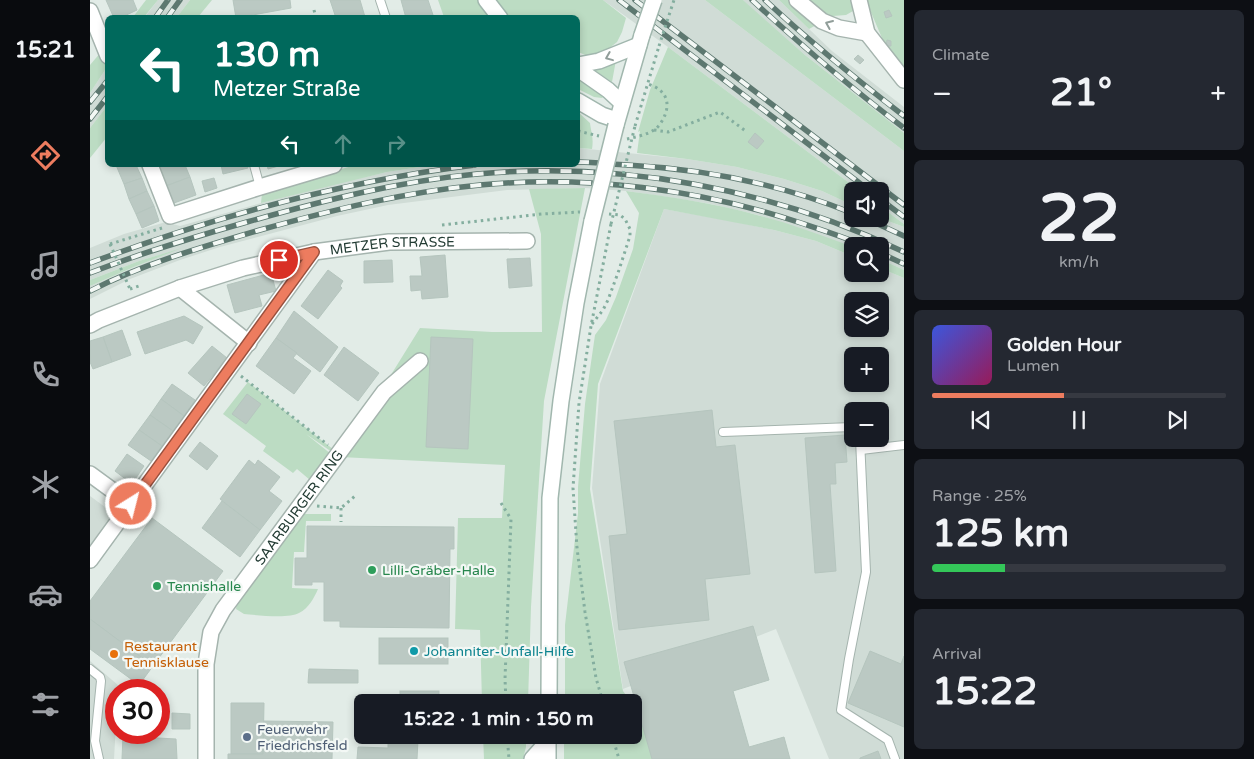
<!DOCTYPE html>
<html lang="en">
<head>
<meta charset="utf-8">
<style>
	:root { --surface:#171b24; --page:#242831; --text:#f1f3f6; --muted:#9ea1a6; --line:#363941; --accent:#ed7c5f }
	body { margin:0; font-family:"Varela Round",sans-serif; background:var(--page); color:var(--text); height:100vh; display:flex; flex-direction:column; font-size:19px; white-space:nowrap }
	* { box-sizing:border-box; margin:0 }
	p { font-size:16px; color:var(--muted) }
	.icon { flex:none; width:28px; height:28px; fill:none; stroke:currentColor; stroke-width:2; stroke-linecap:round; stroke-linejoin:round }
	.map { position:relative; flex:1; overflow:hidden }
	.drawer { display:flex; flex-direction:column; gap:10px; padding:10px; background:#0d0f14; width:350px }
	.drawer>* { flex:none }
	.hud { position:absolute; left:15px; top:15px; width:475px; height:152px; border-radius:8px; box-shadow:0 2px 8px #0003; background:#00695c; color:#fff; overflow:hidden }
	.fabs { position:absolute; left:754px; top:182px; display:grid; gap:10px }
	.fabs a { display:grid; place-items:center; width:45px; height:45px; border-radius:8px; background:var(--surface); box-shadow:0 2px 8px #0003; font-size:25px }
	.speed { position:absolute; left:15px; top:679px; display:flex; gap:10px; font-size:25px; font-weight:700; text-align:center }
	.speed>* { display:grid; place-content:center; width:65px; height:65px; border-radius:50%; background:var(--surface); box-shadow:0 2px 8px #0003; line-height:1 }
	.speed .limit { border:8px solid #d22; background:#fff; color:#111 }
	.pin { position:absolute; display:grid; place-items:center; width:42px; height:42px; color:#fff; margin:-21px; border:2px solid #fff; border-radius:50%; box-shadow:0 1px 5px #0007 }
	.me { position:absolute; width:55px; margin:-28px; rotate:36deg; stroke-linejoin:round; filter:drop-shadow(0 0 4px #0008) }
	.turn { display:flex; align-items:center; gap:18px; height:105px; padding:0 25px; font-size:22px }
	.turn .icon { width:65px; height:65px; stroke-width:2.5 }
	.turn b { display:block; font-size:35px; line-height:42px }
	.lanes { display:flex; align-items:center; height:48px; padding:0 25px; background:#0003; justify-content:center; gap:25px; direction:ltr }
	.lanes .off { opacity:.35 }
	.big { font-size:38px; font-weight:700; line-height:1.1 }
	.drawer .tile { flex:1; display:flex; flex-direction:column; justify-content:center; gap:8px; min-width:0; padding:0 18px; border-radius:8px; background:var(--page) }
	.drawer .dial { align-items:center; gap:0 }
	.dial b { font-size:65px; line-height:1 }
	.song { display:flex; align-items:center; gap:15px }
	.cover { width:60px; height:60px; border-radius:8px; background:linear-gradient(135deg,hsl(230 70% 55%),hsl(330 70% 35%)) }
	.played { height:5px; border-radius:2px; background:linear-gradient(90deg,var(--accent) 45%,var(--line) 45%) }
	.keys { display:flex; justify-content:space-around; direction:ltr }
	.heat { display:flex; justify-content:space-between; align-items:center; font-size:28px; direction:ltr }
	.charge { height:8px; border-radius:4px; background:linear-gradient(90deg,#34c759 25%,var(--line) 0) }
	.trip { position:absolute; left:264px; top:694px; width:288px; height:50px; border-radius:8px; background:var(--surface); box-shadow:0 2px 8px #0003; font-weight:700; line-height:50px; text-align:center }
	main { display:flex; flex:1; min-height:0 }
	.dock { display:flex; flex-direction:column; width:90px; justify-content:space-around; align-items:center; background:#090b0e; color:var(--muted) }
	.dock .icon { width:35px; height:35px }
	.dock .selected { color:var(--accent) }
	.dock b { font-size:22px; color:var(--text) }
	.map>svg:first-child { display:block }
	.built { fill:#d0dcd6; fill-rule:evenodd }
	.green { fill:#bcdcc3 }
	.building { fill:#bbc9c3; stroke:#b5c5be }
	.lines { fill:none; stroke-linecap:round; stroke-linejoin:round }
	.lane-casing { stroke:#a5b4ae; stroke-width:10 }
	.street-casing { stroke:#a5b4ae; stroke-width:18 }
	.secondary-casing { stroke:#a1b7ae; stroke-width:18 }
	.path { stroke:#84ae9f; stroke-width:3; stroke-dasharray:2.5 4; stroke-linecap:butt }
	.lane { stroke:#fff; stroke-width:8 }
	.street { stroke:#fff; stroke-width:15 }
	.secondary { stroke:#fff; stroke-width:15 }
	.rail-casing { stroke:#5d7870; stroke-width:5.5 }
	.rail { stroke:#f3f8f5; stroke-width:4; stroke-dasharray:11; stroke-linecap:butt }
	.secondary-bridge-casing { stroke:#a1b7ae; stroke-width:18; stroke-linecap:butt }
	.path-bridge { stroke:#84ae9f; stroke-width:3; stroke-dasharray:2.5 4; stroke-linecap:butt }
	.secondary-bridge { stroke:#fff; stroke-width:15 }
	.oneway { stroke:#919e9a }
	.route-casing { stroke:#9a513e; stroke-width:12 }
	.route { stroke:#ed7c5f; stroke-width:9 }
	.leisure-dot { fill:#2e9e5b; stroke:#f3f8f5; stroke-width:2 }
	.culture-dot { fill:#0f9aa8; stroke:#f3f8f5; stroke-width:2 }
	.food-dot { fill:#e8710a; stroke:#f3f8f5; stroke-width:2 }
	.service-dot { fill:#5c6f8a; stroke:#f3f8f5; stroke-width:2 }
	.labels { text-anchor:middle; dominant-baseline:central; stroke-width:4.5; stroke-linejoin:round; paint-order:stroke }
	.street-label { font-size:14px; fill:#233c34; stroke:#f3f8f5 }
	.leisure-label { font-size:14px; fill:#27864d; stroke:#f3f8f5; text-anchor:start }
	.food-label { font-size:14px; fill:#c56008; stroke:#f3f8f5; text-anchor:start }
	.culture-label { font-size:14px; fill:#0d838f; stroke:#f3f8f5; text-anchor:start }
	.service-label { font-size:14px; fill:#4e5e75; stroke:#f3f8f5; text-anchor:start }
</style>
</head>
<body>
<main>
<nav class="dock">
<b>15:21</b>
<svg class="icon selected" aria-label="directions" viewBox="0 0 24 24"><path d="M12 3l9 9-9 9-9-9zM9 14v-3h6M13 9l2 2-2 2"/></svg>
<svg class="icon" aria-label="music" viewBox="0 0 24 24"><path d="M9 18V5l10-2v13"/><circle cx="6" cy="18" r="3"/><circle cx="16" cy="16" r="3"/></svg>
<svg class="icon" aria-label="phone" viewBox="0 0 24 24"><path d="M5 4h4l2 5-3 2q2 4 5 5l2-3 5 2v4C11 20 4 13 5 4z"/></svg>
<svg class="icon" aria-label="climate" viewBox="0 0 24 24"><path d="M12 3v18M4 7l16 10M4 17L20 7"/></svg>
<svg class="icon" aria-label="car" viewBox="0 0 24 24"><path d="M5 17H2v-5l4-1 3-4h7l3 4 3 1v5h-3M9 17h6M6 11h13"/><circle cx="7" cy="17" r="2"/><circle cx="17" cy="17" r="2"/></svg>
<svg class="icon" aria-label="filters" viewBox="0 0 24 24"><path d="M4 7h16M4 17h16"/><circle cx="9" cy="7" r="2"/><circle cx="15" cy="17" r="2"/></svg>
</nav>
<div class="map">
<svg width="814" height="759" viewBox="0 0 814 759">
	<rect width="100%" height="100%" fill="#e2ece7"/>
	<g class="built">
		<polygon points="68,0 100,0 87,17 54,18"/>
		<polygon points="513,0 615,0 814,151 814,224 790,206 790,191 770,191 578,47"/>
		<polygon points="653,0 689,0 719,29 742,51 814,107 814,133 715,55 662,9"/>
		<polygon points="17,67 17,106 0,128 0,93"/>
		<polygon points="488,148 597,159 647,167 694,179 732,191 762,205 762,219 790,219 790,218 814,227 814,270 790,259 790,246 762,247 668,215 621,204 577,197 536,191 495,188 417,190 298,205 247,216 130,247 90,260 40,279 0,299 0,286 83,251 49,261 0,280 0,248 34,234 76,222 90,226 171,203 239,185 297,172 343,165 488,165"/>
		<path d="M 574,209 L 641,221 L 684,230 L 726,241 L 762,256 L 762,274 L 790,274 L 790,268 L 814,278 L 814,759 L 739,759 L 686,629 L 533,689 L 502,488 L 510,384 ZM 762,301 L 790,301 L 790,329 L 762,329 ZM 762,356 L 790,356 L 790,384 L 762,384 ZM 762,411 L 790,411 L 790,439 L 762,439 Z"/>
		<polygon points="0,496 26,515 0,560"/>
		<polygon points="0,661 29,686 29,690 26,690 26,724 24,759 0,759"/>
	</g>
	<g class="green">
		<polygon points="56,0 68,0 54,17 43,17"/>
		<polygon points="100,0 122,0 108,17 87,17"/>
		<polygon points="348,0 513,0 536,18 532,32 527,42 517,50 498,56 488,52 488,18 354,17"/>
		<polygon points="615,0 653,0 663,9 715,55 814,133 814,151"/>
		<polygon points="689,0 814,0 814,70 798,52 777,3 756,15 743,16 719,29"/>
		<polygon points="17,45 17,67 0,93 0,65"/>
		<polygon points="578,47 770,191 762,191 762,205 732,191 694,179 647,167 597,159 547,153 550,131 548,132 560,90"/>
		<polygon points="526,60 522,82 504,70 515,66"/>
		<polygon points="488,77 513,94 514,96 512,98 504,97 488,89"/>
		<polygon points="17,106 17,137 0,158 0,128"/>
		<path d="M 488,112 L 500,123 C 501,132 504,139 502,149 L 488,148 Z"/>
		<polygon points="265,165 343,165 297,172 171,203 172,193"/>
		<polygon points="495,188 454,401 441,607 438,702 392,702 390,630 365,629 368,518 412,518 415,465 250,457 330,328 402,332 452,332 451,234 439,189"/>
		<path d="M 536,191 C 580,197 624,203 667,215 C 698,223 728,234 758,245 L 762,247 L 762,256 L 726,241 L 684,230 L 574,209 L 508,384 L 500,489 L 533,691 L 541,702 L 475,702 L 475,625 L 488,513 L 488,487 L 495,404 L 505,335 L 516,320 L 526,297 L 543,249 L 549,213 Z"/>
		<polygon points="790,206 814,224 814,227 790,218"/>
		<polygon points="92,248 44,267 0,286 0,280 49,261"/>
		<polygon points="790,259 814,270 814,278 790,268"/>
		<polygon points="158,382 244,450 239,450 216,434 241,454 220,480 207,469 203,473 173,451 176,446 133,414"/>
		<path d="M 213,514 L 241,514 L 241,521 L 216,521 L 214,552 L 204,552 L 202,588 L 228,589 C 224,598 219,608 209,613 C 199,619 167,615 154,614 L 146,609 L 147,602 Z"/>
		<polygon points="543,704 549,712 568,759 474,759 474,735 542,735"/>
		<polygon points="393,735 436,735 436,747 433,759 394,759"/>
	</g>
	<g class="building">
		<polygon points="16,0 43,0 47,10 30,18 24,18"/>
		<polygon points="143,0 200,0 201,8 146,18"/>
		<polygon points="240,0 270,0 275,17 246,18"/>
		<polygon points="311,0 338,0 343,15 335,18 316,18"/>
		<polygon points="799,10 802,16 796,18 794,12"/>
		<polygon points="797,40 801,41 801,46 796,46"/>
		<polygon points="768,55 774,60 770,64 764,59"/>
		<polygon points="665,133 674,141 667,149 658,142"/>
		<polygon points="26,165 46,165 52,178 34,184"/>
		<polygon points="68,165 95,165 100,177 76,186"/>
		<polygon points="131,165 157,165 158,168 133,174"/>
		<polygon points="177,165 192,165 178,169"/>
		<polygon points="100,177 106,195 84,203 76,186"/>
		<polygon points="52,178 57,191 39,199 34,184"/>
		<polygon points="124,178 127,188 115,192 112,181"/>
		<polygon points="57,191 64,206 46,214 39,199"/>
		<polygon points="64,206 69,221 52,228 46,214"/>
		<polygon points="355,255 358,297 332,299 331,290 321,291 320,276 332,276 330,257"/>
		<polygon points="440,258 442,286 419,288 417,259"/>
		<polygon points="302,260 303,282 274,283 274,261"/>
		<polygon points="238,270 253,281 250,286 252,288 228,319 211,306"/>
		<polygon points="181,273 186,291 169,295 172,306 145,313 137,285"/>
		<polygon points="204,311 248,347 230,372 186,338"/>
		<polygon points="94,316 113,327 103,344 96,340 55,354 47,332"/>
		<polygon points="32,330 41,355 22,362 13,337"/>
		<polygon points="13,337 22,362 3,369 0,362 0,341"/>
		<polygon points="341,337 383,339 378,449 336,447"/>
		<polygon points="186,338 207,353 203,358 221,371 204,394 166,366"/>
		<polygon points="122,346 137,358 114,386 98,373"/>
		<polygon points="254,347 289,373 268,401 234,375"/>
		<polygon points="82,384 105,400 94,416 71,399"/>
		<polygon points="157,394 171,404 156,424 142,414"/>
		<polygon points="71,399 94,416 83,431 60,415"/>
		<polygon points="622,410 626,447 645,445 660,574 615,579 619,620 529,630 519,536 537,534 524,421"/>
		<polygon points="60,415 83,431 72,446 49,430"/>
		<polygon points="49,430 72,446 61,461 38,445"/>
		<polygon points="755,435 757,462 745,463 746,484 740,484 746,571 725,573 715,438"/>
		<polygon points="110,442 128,456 117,470 99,456"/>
		<polygon points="37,454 54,466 42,484 25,471"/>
		<polygon points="159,460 165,465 168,460 190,477 179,491 192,501 170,530 130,499"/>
		<polygon points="132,501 170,530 150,557 112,528"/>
		<polygon points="62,518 133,571 63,666 0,619 0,601"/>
		<polygon points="217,526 364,527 364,549 360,549 359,628 250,627 250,621 234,621 234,582 222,582 222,585 205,585 205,558 217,558"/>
		<polygon points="0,619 63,666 49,685 0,649"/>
		<polygon points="663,626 679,680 643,691 659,747 694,737 700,759 562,759 534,662"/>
		<rect x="289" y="638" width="69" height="26"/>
		<polygon points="780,651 811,664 814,656 814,727 758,703"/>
		<polygon points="219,669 268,670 268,683 218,683"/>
		<rect x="310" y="691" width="39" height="11"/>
		<polygon points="141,703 174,703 173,754 141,754"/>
		<polygon points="82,713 100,714 100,729 82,729"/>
		<polygon points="174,721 243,722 242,759 138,759 138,754 173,754"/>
		<polygon points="310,735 348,735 348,740 310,739"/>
		<polygon points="33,736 86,739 87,759 32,759"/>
		<polygon points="298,739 328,740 327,759 267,759 268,747 298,748"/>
		<polygon points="788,751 791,759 770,759 770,758"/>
	</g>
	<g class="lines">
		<g class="lane-casing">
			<g id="lane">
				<polyline points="290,0 296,18"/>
				<polyline points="164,165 170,187"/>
				<polyline points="633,432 762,427"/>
				<polyline points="770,439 776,572 759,659 751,710 798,740 805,759"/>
				<polyline points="771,450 814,445"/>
				<polyline points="0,669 10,677 11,681 5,741 9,759"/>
			</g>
		</g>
		<g class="street-casing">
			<g id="street">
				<polyline points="707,0 732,21 749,28 777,33"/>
				<polyline points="769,0 777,33 814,80"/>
				<polyline points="0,11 18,56"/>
				<polyline points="60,165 80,216 170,187 244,165"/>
				<polyline points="90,288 159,343"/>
				<path id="s1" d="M 0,325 L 9,320 L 90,288 L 153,268 L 224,252 L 299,242 L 437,241"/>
				<polyline points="0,474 41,504"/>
				<polyline points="0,560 224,252"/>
				<path id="s2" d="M 116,759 L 116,664 L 121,632 L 133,610 L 294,392 L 330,361"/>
			</g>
		</g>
		<g class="secondary-casing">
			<g id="secondary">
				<polyline points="396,0 410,18"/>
				<polyline points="488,65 509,61 549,45"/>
				<polyline points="488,69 518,90 532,103"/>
				<polyline points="488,101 512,115 527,120"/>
				<polyline points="526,125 552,35"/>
				<polyline points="459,702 460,498 471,401 486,303 502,221"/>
				<polyline points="442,759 458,741"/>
				<polyline points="458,759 458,735"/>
			</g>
		</g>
		<g class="path">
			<polyline points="224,10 226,18"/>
			<polyline points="545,126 569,46"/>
			<polyline points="564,130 578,132 630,112 657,132"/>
			<polyline points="488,131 509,136"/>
			<path d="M 537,139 C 546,137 556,135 564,130 C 567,128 570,125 572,121 C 582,104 577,90 558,84"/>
			<polyline points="352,225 452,214 490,212"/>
			<polyline points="20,244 72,228"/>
			<polyline points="40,289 49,286"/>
			<polyline points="502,324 513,310 518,300 529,270 540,236 540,229 535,219 530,215 519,214"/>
			<polyline points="151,376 238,445"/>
			<polyline points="411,503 421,519 415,679 416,702"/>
			<polyline points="227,506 251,508 265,496"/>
			<polyline points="251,508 251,522"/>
			<polyline points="513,702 506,678 495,612 487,548 483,488 489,403 501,326 521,224"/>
			<polyline points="417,735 419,759"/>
			<polyline points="522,735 529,759"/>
		</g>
		<use href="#lane" class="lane"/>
		<use href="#street" class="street"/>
		<use href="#secondary" class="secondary"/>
		<g class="rail-casing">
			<g id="rail">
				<polyline points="529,0 780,191"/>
				<polyline points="545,0 814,205"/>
				<path d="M 662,0 C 711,45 761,88 814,128"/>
				<path d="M 675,0 C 719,41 766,79 814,116"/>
				<polyline points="65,18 78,0"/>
				<polyline points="77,18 90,0"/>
				<polyline points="0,102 18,80"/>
				<polyline points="0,119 18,96"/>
				<path d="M 488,162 C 504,162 520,164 537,165 C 614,169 690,184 762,213"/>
				<polyline points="790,199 814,217"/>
				<polyline points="777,219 814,236"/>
				<polyline points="790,253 814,264"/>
				<path d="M 0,263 C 124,217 253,181 385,165"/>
				<path d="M 0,273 C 51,253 104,237 157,222 C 232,201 309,181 387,174 C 533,161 682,189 814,252"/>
				<path d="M 0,291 C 53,264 112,247 170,230 C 242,210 315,192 390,185 C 497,175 609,189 711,223 C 732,230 754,237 775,246"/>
			</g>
		</g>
		<use href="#rail" class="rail"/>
		<g class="secondary-bridge-casing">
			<g id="secondary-bridge">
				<polyline points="552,35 564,0"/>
				<polyline points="502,221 526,125"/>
			</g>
		</g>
		<g class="path-bridge">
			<polyline points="569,46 584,0"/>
			<polyline points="521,224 545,126"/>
			<polyline points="20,244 40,289"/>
		</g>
		<use href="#secondary-bridge" class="secondary-bridge"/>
	</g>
	<defs><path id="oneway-chevron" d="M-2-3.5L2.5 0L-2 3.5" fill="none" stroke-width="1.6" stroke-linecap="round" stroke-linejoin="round" transform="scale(1.25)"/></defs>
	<g class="oneway">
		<use href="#oneway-chevron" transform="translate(739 24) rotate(-157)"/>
		<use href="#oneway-chevron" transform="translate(519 57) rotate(158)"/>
	</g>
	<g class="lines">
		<g class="route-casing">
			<polyline id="route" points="41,504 224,252 189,260"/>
		</g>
		<use href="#route" class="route"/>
	</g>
	<g class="leisure-dot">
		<circle cx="282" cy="570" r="5"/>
		<circle cx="67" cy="586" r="5"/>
	</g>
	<circle class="culture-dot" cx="324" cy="651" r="5"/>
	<circle class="food-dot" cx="24" cy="654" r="5"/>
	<circle class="service-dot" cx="157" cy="737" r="5"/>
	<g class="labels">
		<g class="street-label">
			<text stroke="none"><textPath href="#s1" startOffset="315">METZER STRASSE</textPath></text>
			<text stroke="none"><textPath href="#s2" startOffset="280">SAARBURGER RING</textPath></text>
		</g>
		<g class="leisure-label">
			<text x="292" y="570">Lilli-Gräber-Halle</text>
			<text x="77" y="586">Tennishalle</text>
		</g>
		<g class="food-label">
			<text x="34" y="646">Restaurant<tspan x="34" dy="16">Tennisklause</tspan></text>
		</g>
		<g class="culture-label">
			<text x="334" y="651">Johanniter-Unfall-Hilfe</text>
		</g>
		<g class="service-label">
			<text x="167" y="729">Feuerwehr<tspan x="167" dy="16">Friedrichsfeld</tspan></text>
		</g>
	</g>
</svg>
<div class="fabs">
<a><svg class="icon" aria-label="sound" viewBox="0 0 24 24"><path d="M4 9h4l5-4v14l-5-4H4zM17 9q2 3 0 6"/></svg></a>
<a><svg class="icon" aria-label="search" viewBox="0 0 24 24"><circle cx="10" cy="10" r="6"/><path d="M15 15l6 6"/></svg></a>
<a><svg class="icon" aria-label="layers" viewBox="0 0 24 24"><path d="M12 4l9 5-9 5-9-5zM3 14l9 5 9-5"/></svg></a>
<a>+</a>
<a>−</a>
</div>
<div class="speed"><div class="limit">30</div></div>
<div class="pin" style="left:189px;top:260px;background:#d93025"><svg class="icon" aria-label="arrive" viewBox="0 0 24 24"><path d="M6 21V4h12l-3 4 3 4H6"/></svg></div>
<svg class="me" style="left:41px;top:504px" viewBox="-20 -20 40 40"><circle r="17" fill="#ed7c5f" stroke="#fff" stroke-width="3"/><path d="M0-11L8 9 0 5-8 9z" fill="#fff"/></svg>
<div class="trip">15:22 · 1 min · 150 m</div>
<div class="hud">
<div class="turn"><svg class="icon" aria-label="left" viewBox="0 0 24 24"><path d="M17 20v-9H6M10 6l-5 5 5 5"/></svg><div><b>130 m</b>Metzer Straße</div></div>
<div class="lanes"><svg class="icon" aria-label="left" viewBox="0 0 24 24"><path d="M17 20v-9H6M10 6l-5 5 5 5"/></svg><svg class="icon off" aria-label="ahead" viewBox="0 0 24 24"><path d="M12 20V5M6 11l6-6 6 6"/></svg><svg class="icon off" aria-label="right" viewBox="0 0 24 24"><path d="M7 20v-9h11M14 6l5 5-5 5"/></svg></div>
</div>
</div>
<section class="drawer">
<div class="tile"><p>Climate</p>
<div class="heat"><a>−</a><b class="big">21°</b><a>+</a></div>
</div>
<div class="tile dial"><b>22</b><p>km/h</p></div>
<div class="tile">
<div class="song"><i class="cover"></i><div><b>Golden Hour</b><p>Lumen</p></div></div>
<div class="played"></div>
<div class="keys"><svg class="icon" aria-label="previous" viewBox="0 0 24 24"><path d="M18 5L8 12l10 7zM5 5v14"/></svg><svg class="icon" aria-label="pause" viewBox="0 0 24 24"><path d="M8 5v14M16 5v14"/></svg><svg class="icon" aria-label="next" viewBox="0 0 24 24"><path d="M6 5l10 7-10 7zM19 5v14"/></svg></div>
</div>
<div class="tile"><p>Range · 25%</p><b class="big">125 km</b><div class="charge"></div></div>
<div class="tile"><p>Arrival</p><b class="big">15:22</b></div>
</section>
</main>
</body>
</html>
